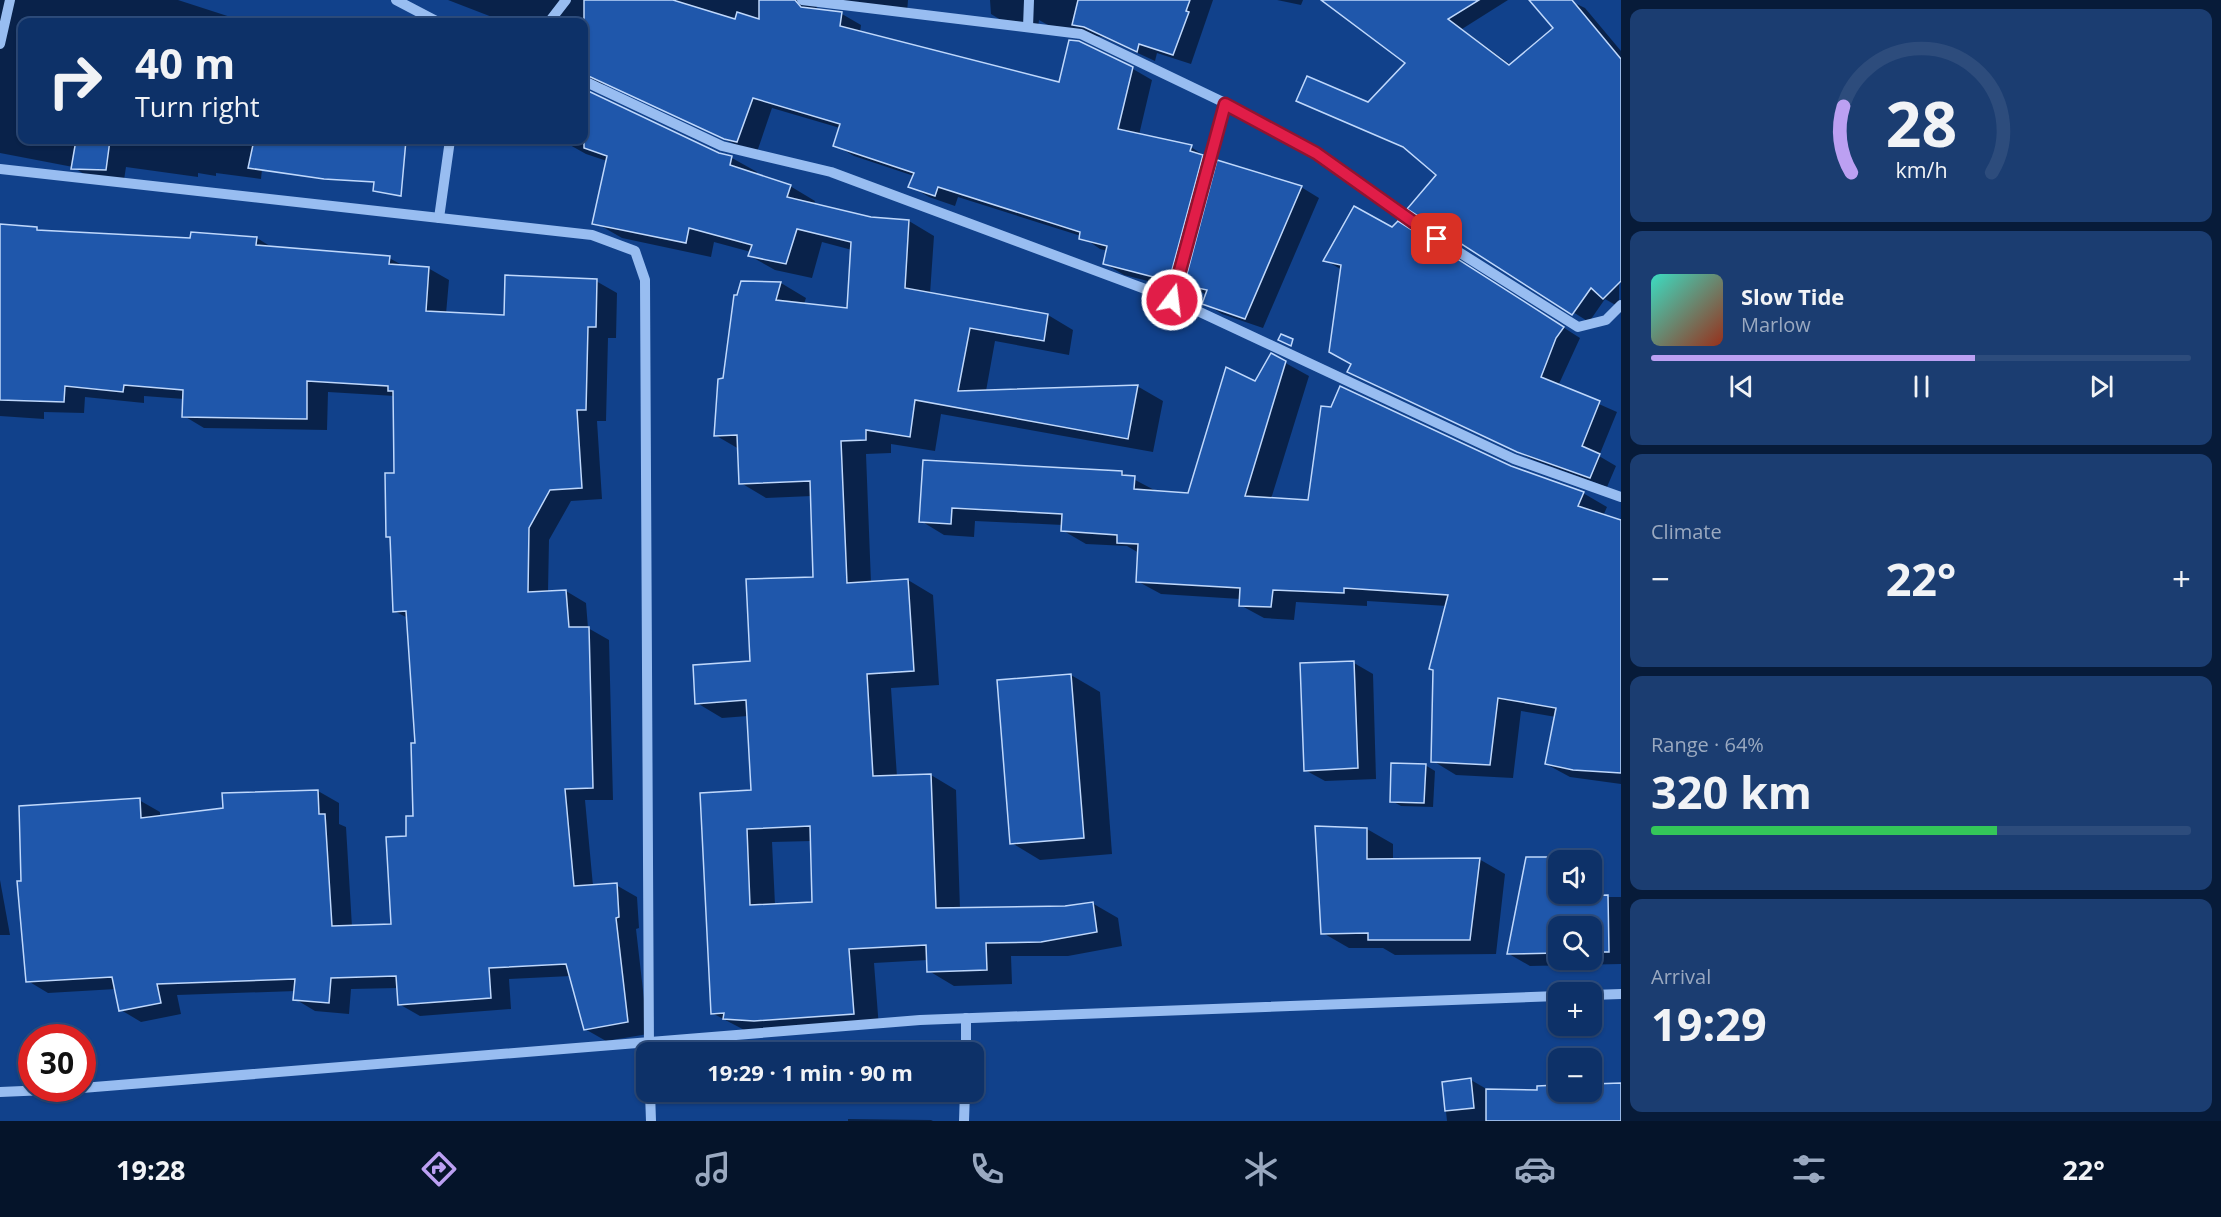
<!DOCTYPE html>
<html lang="en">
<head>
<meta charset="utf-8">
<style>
	:root { --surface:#0d3168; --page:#1b3d71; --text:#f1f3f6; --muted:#9aa9c0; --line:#2d4c7c; --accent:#bca0f2 }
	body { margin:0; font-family:"Open Sans",sans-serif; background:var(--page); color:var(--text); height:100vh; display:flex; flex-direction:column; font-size:22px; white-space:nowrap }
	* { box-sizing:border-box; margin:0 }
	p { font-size:20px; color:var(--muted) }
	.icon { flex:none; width:33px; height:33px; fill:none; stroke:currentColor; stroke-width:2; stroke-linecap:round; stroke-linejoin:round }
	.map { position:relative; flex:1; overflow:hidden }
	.details { display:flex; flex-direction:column; gap:9px; padding:9px; background:#071b39; width:600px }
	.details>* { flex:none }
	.hud { position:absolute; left:18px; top:18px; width:570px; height:126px; border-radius:12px; box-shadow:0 2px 4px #0004,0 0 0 2px var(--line); background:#0d3168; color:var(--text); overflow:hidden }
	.buttons { position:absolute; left:1548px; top:850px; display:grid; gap:12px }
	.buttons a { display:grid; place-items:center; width:54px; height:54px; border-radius:12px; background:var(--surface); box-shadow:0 2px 4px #0004,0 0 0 2px var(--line); font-size:30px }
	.speed { position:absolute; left:18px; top:1024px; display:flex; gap:12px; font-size:30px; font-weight:700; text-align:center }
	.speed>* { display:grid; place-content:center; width:78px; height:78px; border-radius:50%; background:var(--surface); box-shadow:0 2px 4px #0004,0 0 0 2px var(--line); line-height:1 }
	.speed .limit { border:9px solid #d22; background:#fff; color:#111 }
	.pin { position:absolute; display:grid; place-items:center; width:51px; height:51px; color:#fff; margin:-26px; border-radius:12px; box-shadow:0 3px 9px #0006 }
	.me { position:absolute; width:66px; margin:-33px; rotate:15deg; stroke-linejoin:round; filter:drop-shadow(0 0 4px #0008) }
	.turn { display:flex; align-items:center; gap:21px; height:126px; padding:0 18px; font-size:27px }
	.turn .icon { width:78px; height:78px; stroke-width:2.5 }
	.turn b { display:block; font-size:42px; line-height:51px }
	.big { font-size:45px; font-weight:700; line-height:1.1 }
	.details .widget { flex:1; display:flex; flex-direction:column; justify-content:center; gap:9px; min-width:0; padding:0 21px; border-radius:12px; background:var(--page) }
	.details .dial { align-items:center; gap:0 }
	.dial svg { height:156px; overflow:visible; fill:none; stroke:var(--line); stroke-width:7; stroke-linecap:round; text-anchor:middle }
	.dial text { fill:var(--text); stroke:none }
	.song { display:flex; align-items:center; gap:18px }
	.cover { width:72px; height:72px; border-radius:9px; background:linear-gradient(135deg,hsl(170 70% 55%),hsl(10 70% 35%)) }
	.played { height:6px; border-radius:3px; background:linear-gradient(90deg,var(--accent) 60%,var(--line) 60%) }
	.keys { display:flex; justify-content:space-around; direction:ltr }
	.heat { display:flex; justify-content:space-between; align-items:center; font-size:33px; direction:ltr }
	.charge { height:9px; border-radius:4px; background:linear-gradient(90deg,#34c759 64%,var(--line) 0) }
	.trip { position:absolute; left:636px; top:1042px; width:348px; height:60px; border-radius:12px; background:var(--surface); box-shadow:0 2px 4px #0004,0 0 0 2px var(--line); font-weight:700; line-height:60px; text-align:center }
	.menu { display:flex; height:96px; justify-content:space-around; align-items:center; background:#05142a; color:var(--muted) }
	.menu .icon { width:42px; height:42px }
	.menu .current { color:var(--accent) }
	.menu b { font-size:27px; color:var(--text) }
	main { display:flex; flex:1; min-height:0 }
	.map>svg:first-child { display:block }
	.shadow { fill:#0007; fill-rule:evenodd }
	.building { fill:#1f57ab; stroke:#bfd8fc; stroke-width:1.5; fill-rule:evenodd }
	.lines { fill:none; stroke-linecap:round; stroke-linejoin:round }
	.minor { stroke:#98bdf1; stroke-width:10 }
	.route-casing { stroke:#92132f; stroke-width:15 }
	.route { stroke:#e11d48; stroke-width:10 }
</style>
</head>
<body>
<main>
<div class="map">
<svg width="1621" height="1121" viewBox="0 0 1621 1121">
	<rect width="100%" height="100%" fill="#11418b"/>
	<g class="shadow">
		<polygon points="0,0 178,0 246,22 22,22 22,140 265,140 261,179 216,173 216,176 198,173 198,177 126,167 124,180 92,179 73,167 0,153"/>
		<polygon points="448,0 908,0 907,13 822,3 814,10 842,14 861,25 860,32 1060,84 1133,69 1152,80 1139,135 1191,147 1218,165 1301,187 1319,198 1263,328 1222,314 1204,303 1207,295 1190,286 1188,291 1124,275 1104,263 1108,251 1100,249 1081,236 958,197 955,206 929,197 910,186 914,176 854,156 835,145 840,128 772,108 757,152 745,149 608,84 601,85 584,74 586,63 584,62 584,22 505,22"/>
		<polygon points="990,0 1213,0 1191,64 1157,53 1155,61 1103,37 1055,29 1039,20 1038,28 1009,25 991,14"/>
		<polygon points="1277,0 1303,0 1301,5"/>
		<polygon points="1334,0 1508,0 1462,29 1511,65 1555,28 1568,0 1585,8 1621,51 1619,307 1605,299 1589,322 1424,220 1439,175 1410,151 1298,101 1368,104 1407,63"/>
		<path d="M 584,89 L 718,154 L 732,158 L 757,172 L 756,175 L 790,186 L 815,201 L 814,205 L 870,219 L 909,221 L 934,236 L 930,294 L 1048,315 L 1073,330 L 1069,355 L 995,341 L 986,391 L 1137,386 L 1163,401 L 1153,452 L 941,414 L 935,451 L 891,444 L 891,453 L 866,454 L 871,583 L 908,580 L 933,595 L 939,685 L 891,688 L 897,777 L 931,775 L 956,790 L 960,909 L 1065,908 L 1092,903 L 1118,918 L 1122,946 L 1068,956 L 1011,956 L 1012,984 L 954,986 L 929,971 L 928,960 L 874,963 L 879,1028 L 750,1033 L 712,1013 L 753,792 L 748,716 L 722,718 L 697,703 L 752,663 L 815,578 L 812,496 L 766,498 L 741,483 L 739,449 L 715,435 L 725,379 L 781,283 L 806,298 L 804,304 L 849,310 L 852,250 L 822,242 L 812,278 L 775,270 L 750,256 L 751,252 L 714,242 L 711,257 L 622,238 L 596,223 L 607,161 L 586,154 L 561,140 L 584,140 ZM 812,841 L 814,903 L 775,905 L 772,842 Z"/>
		<polygon points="0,225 36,229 43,232 191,240 257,238 273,248 389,258 404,266 428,268 449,280 446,314 506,316 596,281 617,293 616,338 608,338 606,421 597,421 602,499 571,501 549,540 548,592 566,591 586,603 588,628 609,640 613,800 585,800 593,886 616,885 637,897 639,928 636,929 648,1034 606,1041 585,1029 571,976 509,979 511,1009 420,1016 399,1004 398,988 351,989 349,1014 315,1011 295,999 296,991 177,995 181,1014 141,1022 121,1010 116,989 48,993 28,981 139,800 160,812 160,817 224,809 318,791 339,803 339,824 346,827 352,927 392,926 414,817 416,744 408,618 394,611 392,539 387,536 395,474 395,396 328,392 327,430 204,428 184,416 184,399 144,396 144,403 85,397 84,413 44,412 44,419 0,416"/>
		<polygon points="1393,229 1415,233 1580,338 1558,386 1617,412 1599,456 1616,466 1607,487 1536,461 1348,372 1352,364 1342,270 1325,260"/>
		<polygon points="1271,355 1309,376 1271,499 1310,501 1510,467 1583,493 1607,507 1603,516 1621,522 1621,784 1570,777 1546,764 1556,717 1521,711 1513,778 1456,775 1433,761 1447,606 1367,601 1367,606 1296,602 1294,620 1264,618 1240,605 1240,599 1161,594 1137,581 1139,553 1127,546 1086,544 1062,530 1063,525 975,521 974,537 944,535 921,521 924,461 1122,473 1158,492 1189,494"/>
		<polygon points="1354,663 1373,674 1376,779 1325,781 1305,770"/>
		<polygon points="1071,675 1100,692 1112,854 1040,860 1012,843 999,681"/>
		<polygon points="1425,765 1435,771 1433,807 1401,806 1392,801"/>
		<polygon points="1367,829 1393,844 1393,860 1479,859 1505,874 1496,954 1395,955 1383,948 1349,948 1323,933"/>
		<path d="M 1528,859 L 1569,859 L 1573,861 L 1558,861 L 1558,894 L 1590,894 L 1590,897 L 1621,897 L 1621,964 L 1530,966 L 1509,954 ZM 1558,927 L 1592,927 L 1592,960 L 1558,960 Z"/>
		<polygon points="0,880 10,935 0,935"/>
		<polygon points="1471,1080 1490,1091 1539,1091 1538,1087 1558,1087 1558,1092 1592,1092 1592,1086 1621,1085 1621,1121 1447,1121 1443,1083"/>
		<polygon points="848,1119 931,1120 933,1121 848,1121"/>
	</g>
	<g class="building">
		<polygon points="584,0 673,0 735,19 737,12 759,19 759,0 795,0 801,7 842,12 840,26 1059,82 1069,40 1079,41 1133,67 1118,129 1192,145 1190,151 1203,155 1169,281 1103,264 1107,246 1079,239 1080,232 938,187 935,196 908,187 914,173 833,146 840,124 753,98 737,142 724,139 584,74"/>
		<polygon points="1078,0 1190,0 1186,11 1189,12 1173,55 1139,44 1137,52 1084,27 1072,25"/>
		<polygon points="1321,0 1479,0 1448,19 1509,65 1553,28 1529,0 1572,0 1621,59 1621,281 1603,299 1591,288 1572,315 1407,209 1436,175 1403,147 1296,101 1307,76 1368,102 1405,63"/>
		<path d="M 584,89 L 719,153 L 732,156 L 730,165 L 791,185 L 787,197 L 871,217 L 909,220 L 905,288 L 1048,314 L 1044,341 L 970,328 L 958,391 L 1138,385 L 1128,439 L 915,400 L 910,437 L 866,430 L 866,440 L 841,441 L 847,583 L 908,579 L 914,671 L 867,674 L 873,776 L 931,774 L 936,908 L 1065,906 L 1093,902 L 1097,932 L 1041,942 L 986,943 L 987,970 L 927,972 L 926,945 L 849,949 L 854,1014 L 754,1021 L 723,1019 L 724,1013 L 711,1014 L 700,793 L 751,790 L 746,700 L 695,704 L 693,665 L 750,661 L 746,579 L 813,577 L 810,481 L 739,484 L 737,435 L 714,436 L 718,379 L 723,378 L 734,295 L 737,295 L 741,281 L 781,282 L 776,300 L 847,308 L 851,242 L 797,229 L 786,264 L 748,256 L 752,245 L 689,228 L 686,243 L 592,224 L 607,156 L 584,148 ZM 810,826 L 812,902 L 750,905 L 747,829 Z"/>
		<polygon points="76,140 110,140 106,170 71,169"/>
		<polygon points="254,140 406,140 401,196 373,191 374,182 324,179 248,168"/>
		<polygon points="1217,160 1302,186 1245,319 1202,304 1207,290 1184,285"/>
		<polygon points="1354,206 1392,227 1398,221 1564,327 1556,338 1541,377 1600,401 1582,446 1600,454 1590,478 1517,452 1347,372 1351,364 1329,352 1341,265 1323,261"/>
		<polygon points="0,224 37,227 37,230 190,238 191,232 257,237 256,245 390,256 389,264 429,267 426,311 504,315 505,275 597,279 596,327 588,327 586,410 577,410 582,488 550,490 529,528 528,592 566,590 569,627 589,627 593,788 565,789 574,886 617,883 619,917 616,918 628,1022 584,1030 566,964 489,968 491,998 398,1005 396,976 331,978 329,1003 293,1000 295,979 157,984 161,1003 119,1011 112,977 26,982 17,881 21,881 19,806 140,798 141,818 223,808 222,793 318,790 319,814 325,814 332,926 391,924 386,837 406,836 406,816 413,816 411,743 415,743 406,611 393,612 390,537 386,537 385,473 394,473 393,391 388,391 388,386 307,381 307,419 182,417 183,390 124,385 123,392 65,386 64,402 0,400"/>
		<polygon points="1281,334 1293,339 1291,346 1278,340"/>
		<polygon points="1271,353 1286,361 1245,496 1308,500 1321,406 1331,407 1340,386 1511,466 1584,492 1578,506 1621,520 1621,773 1573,770 1545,764 1556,708 1498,698 1490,765 1431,762 1433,670 1429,669 1448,595 1344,588 1344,593 1273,590 1271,607 1239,606 1240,588 1136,582 1138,544 1117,543 1117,535 1061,531 1062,514 952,508 951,524 919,522 923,460 1122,471 1122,475 1135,476 1134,489 1188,493 1226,367 1255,381"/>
		<polygon points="1354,661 1358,768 1304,771 1300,663"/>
		<polygon points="1071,674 1084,838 1010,844 997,680"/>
		<polygon points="1391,763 1426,764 1424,803 1390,802"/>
		<polygon points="1315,826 1367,828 1367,859 1480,858 1470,940 1368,940 1368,933 1321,934"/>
		<polygon points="1526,857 1569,857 1569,861 1558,861 1558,894 1568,894 1568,896 1608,895 1609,952 1592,952 1592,927 1558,927 1558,953 1507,954"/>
		<polygon points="1471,1078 1474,1108 1445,1111 1442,1082"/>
		<polygon points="1621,1083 1621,1121 1486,1121 1486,1089 1537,1090 1537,1086 1558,1085 1558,1092 1592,1092 1592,1084"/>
	</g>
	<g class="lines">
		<g class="minor">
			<polyline points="396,0 438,22"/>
			<polyline points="802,0 1081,34 1225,103 1316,153 1419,227 1578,327 1606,320 1621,305"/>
			<polyline points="549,22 566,0"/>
			<polyline points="1028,27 1029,0"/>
			<polyline points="0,44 10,0"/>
			<polyline points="584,81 722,146 831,172 1172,299 1514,459 1621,497"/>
			<polyline points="0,169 592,235 635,251 645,280 649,1053"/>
			<polyline points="439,218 450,140"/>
			<polyline points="1172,299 1225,103"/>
			<polyline points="1592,995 1621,994"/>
			<polyline points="966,1053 966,1018"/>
			<polyline points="82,1088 920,1020 1558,996"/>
			<polyline points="0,1092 70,1089"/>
			<polyline points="650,1092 651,1121"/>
			<polyline points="964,1121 965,1092"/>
		</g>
	</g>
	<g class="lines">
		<g class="route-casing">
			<polyline id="route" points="1172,300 1225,104 1316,153 1437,239"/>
		</g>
		<use href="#route" class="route"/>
	</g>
</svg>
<div class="buttons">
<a><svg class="icon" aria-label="sound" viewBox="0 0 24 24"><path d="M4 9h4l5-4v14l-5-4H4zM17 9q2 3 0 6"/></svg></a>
<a><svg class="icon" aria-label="search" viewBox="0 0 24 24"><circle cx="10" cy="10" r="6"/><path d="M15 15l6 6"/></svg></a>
<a>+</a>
<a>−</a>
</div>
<div class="speed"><div class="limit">30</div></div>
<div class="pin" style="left:1437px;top:239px;background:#d93025"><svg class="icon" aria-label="arrive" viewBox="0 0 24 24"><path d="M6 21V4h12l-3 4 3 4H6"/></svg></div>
<svg class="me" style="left:1172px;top:300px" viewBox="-20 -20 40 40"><circle r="17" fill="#e11d48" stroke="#fff" stroke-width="3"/><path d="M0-11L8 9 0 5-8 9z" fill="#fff"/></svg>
<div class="trip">19:29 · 1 min · 90 m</div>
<div class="hud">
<div class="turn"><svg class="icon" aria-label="right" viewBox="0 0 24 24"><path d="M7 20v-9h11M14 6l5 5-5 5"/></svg><div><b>40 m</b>Turn right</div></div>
</div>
</div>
<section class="details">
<div class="widget dial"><svg viewBox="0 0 100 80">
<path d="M14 69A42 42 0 1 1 86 69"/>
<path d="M14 69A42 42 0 0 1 10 35" stroke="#bca0f2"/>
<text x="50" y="56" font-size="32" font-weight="700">28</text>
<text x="50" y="72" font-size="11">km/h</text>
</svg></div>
<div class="widget">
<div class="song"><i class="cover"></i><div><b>Slow Tide</b><p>Marlow</p></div></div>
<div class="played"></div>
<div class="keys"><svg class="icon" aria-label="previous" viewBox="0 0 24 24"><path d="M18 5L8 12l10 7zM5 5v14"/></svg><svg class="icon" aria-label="pause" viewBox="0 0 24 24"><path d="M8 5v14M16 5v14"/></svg><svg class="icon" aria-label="next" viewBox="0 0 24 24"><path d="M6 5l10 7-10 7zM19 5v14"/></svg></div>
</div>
<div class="widget"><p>Climate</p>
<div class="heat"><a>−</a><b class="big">22°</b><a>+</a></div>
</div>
<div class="widget"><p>Range · 64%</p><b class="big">320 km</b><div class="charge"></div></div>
<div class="widget"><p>Arrival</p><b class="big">19:29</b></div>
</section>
</main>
<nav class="menu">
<b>19:28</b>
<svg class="icon current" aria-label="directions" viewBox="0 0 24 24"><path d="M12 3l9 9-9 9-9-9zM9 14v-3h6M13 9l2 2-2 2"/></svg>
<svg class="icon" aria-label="music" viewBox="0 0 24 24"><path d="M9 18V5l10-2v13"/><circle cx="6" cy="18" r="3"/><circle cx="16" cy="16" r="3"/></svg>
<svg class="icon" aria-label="phone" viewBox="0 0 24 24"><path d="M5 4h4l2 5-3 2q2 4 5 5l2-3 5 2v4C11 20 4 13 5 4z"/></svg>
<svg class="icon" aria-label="climate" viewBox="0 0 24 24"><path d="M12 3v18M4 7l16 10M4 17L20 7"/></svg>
<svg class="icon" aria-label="car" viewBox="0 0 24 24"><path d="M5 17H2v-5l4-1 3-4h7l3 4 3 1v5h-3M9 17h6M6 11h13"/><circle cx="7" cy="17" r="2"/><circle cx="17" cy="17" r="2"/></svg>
<svg class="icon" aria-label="filters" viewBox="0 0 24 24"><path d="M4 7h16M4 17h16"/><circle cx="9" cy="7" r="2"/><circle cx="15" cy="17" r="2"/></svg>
<b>22°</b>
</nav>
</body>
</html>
